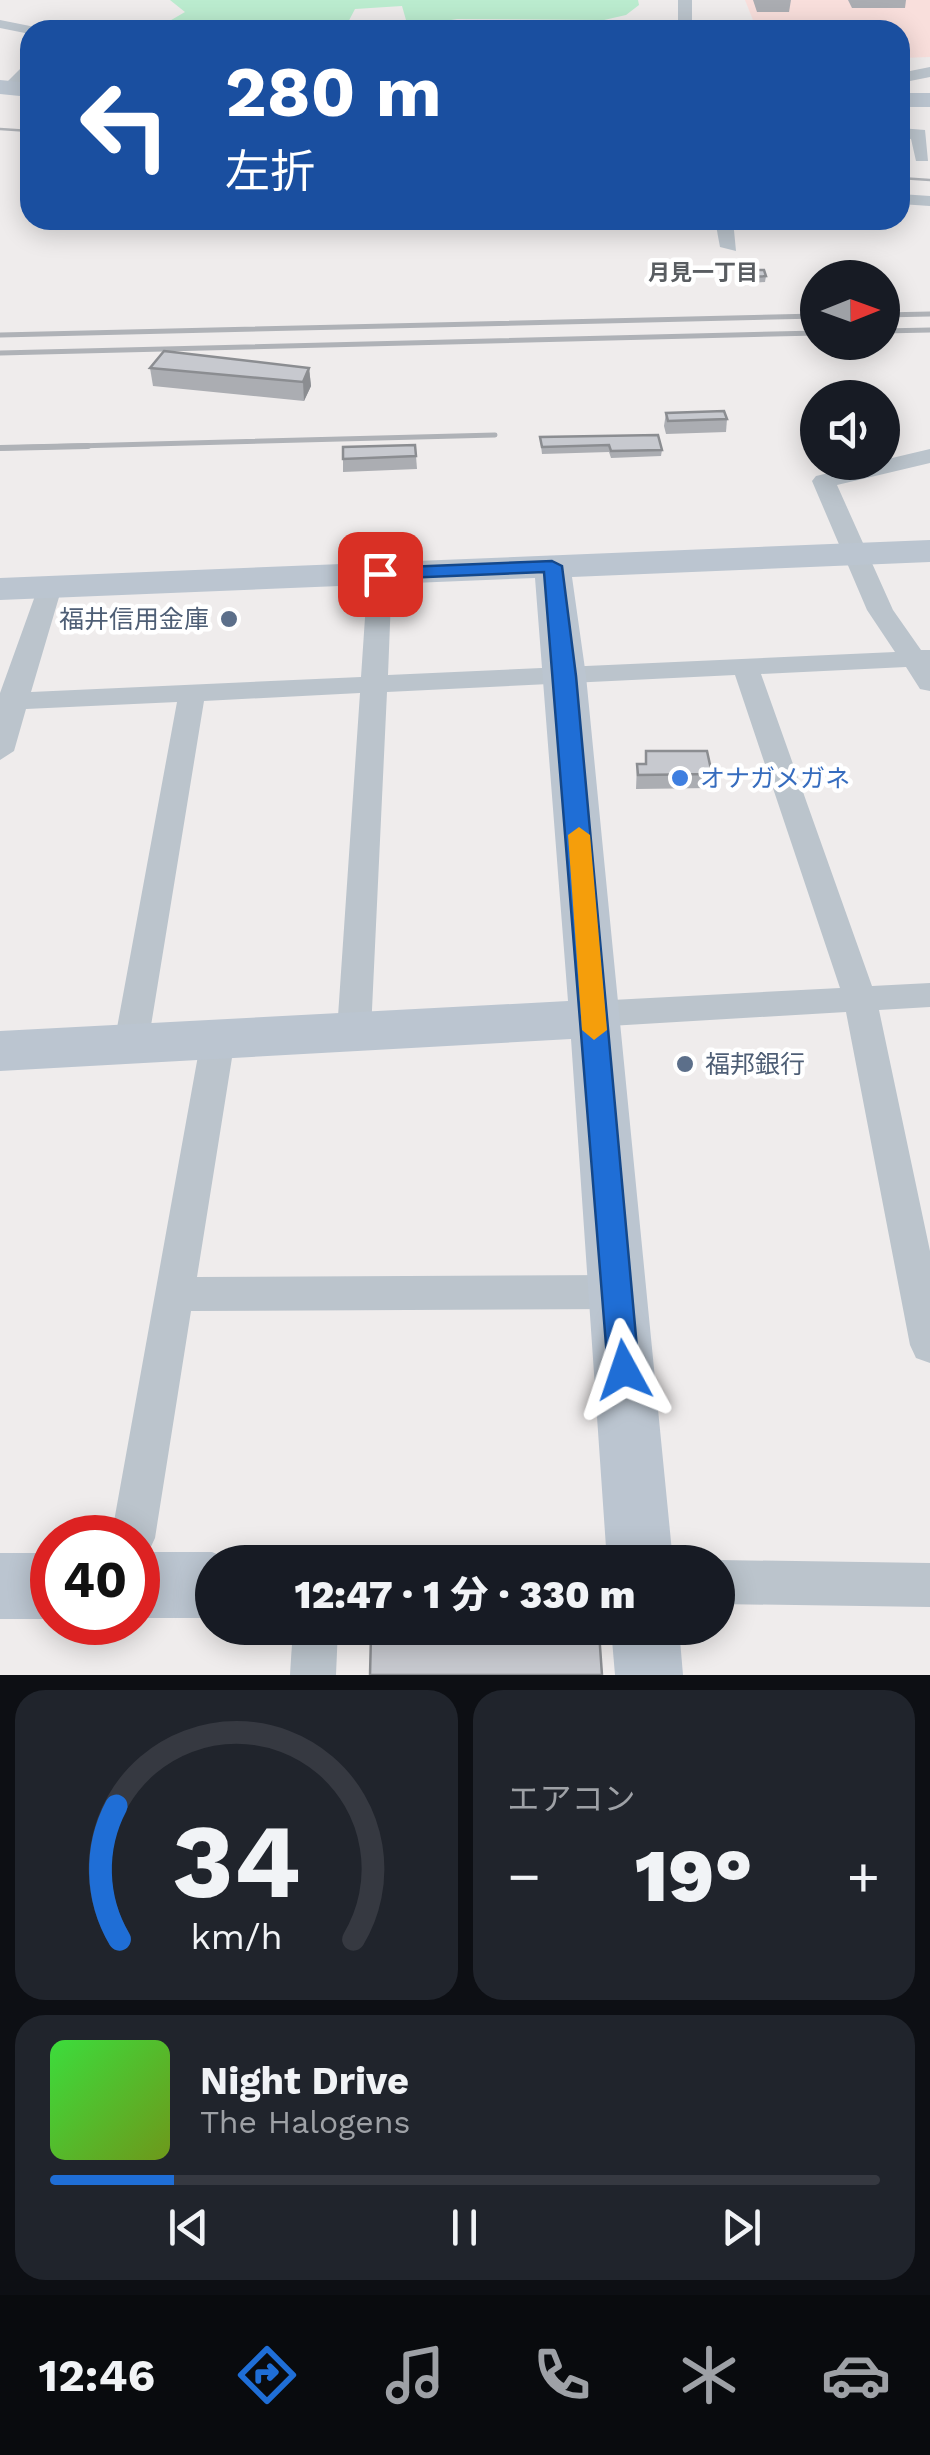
<!DOCTYPE html>
<html lang="ja">
<head>
<meta charset="utf-8">
<style>
	:root { --surface:#171b24; --page:#20242c; --text:#f1f3f6; --muted:#9ea1a6; --line:#363941; --accent:#1f6ed6 }
	body { margin:0; font-family:"Work Sans","Noto Sans JP",sans-serif; background:var(--page); color:var(--text); height:100vh; display:flex; flex-direction:column; font-size:38px; white-space:nowrap }
	* { box-sizing:border-box; margin:0 }
	p { font-size:32px; color:var(--muted) }
	.icon { flex:none; width:55px; height:55px; fill:none; stroke:currentColor; stroke-width:2; stroke-linecap:round; stroke-linejoin:round }
	.map { position:relative; height:1675px; overflow:hidden }
	.drawer { display:flex; flex-direction:column; gap:15px; padding:15px; background:#0d0f14; flex:1 }
	.drawer>* { flex:none }
	.hud { position:absolute; left:20px; top:20px; width:890px; height:210px; border-radius:30px; box-shadow:0 5px 25px #0003; background:#1a4fa0; color:#fff; overflow:hidden }
	.needle { width:65px; rotate:89deg }
	.fabs { position:absolute; left:800px; top:260px; display:grid; gap:20px }
	.fabs a { display:grid; place-items:center; width:100px; height:100px; border-radius:50%; background:var(--surface); box-shadow:0 5px 25px #0003; font-size:50px }
	.speed { position:absolute; left:30px; top:1515px; display:flex; gap:20px; font-size:50px; font-weight:700; text-align:center }
	.speed>* { display:grid; place-content:center; width:130px; height:130px; border-radius:50%; background:var(--surface); box-shadow:0 5px 25px #0003; line-height:1 }
	.speed .limit { border:15px solid #d22; background:#fff; color:#111 }
	.pin { position:absolute; display:grid; place-items:center; width:85px; height:85px; color:#fff; margin:-42px; border-radius:20px; box-shadow:0 5px 15px #0006 }
	.me { position:absolute; width:110px; margin:-55px; rotate:355deg; stroke-linejoin:round; filter:drop-shadow(0 0 8px #0008) }
	.turn { display:flex; align-items:center; gap:35px; height:210px; padding:0 40px; font-size:45px }
	.turn .icon { width:130px; height:130px; stroke-width:2.5 }
	.turn b { display:block; font-size:70px; line-height:85px }
	.big { font-size:75px; font-weight:800; line-height:1.1 }
	.drawer .card { flex:1; display:flex; flex-direction:column; justify-content:center; gap:15px; min-width:0; padding:0 35px; border-radius:30px; background:var(--page) }
	.drawer .dial { align-items:center; gap:0 }
	.dial svg { height:260px; overflow:visible; fill:none; stroke:var(--line); stroke-width:7; stroke-linecap:round; text-anchor:middle }
	.dial text { fill:var(--text); stroke:none }
	.song { display:flex; align-items:center; gap:30px }
	.cover { width:120px; height:120px; border-radius:15px; background:linear-gradient(135deg,hsl(120 70% 55%),hsl(80 70% 35%)) }
	.played { height:10px; border-radius:5px; background:linear-gradient(90deg,var(--accent) 15%,var(--line) 15%) }
	.keys { display:flex; justify-content:space-around; direction:ltr }
	.heat { display:flex; justify-content:space-between; align-items:center; font-size:55px; direction:ltr }
	.drawer .tiles { flex:1; display:grid; gap:15px; grid-template-columns:1fr 1fr }
	.card:last-child { grid-column:span 2 }
	.trip { position:absolute; left:195px; top:1545px; width:540px; height:100px; border-radius:50px; background:var(--surface); box-shadow:0 5px 25px #0003; font-weight:800; line-height:100px; text-align:center }
	.tab-bar { display:flex; height:160px; justify-content:space-around; align-items:center; background:#090b0e; color:var(--muted) }
	.tab-bar .icon { width:70px; height:70px }
	.tab-bar .current { color:var(--accent) }
	.tab-bar b { font-size:45px; color:var(--text) }
	.map>svg:first-child { display:block }
	.medical { fill:#f9dfdc }
	.green { fill:#bbeccf }
	.lines { fill:none; stroke-linecap:round; stroke-linejoin:round }
	.street { fill:#bbc4cc; fill-rule:evenodd }
	.secondary { fill:#bbc5d0; fill-rule:evenodd }
	.tram { stroke:#afb2b7; stroke-width:2.5 }
	.rail-far1 { stroke:#afb2b7; stroke-width:5 }
	.rail { stroke:#afb2b7; stroke-width:6 }
	.wall { fill:#abadb2 }
	.shaded-wall { fill:#8b8d91 }
	.building { fill:#c7c9cf; stroke:#8b8d91; stroke-width:2.5 }
	.route { fill:#1f6ed6; stroke:#14488b; stroke-width:2.5 }
	.slow { fill:#f59e0b }
	.service-dot { fill:#5c6f8a; stroke:#fff; stroke-width:4 }
	.shop-dot { fill:#3f7fe0; stroke:#fff; stroke-width:4 }
	.labels { text-anchor:middle; dominant-baseline:central; stroke-width:9; stroke-linejoin:round; paint-order:stroke }
	.far-neighbourhood-label { font-size:22px; font-weight:bold; fill:#595d61; stroke:#fff }
	.service-label { font-size:25px; fill:#4e5e75; stroke:#fff; text-anchor:end }
	.shop-label { font-size:25px; fill:#366cbe; stroke:#fff; text-anchor:start }
</style>
</head>
<body>
<div class="map">
<svg width="930" height="1675" viewBox="0 0 930 1675">
	<rect width="100%" height="100%" fill="#efecec"/>
	<polygon class="medical" points="745,0 930,0 930,57 900,58 900,30 757,30"/>
	<polygon class="green" points="170,0 638,0 639,5 626,15 604,20 457,19 408,27 402,6 355,9 344,30 154,30 185,12"/>
	<g class="lines">
		<g class="street">
			<rect x="678" y="0" width="14" height="30"/>
			<polygon points="0,20 35,27 37,30 30,30 30,34 0,28"/>
			<polygon points="30,59 30,74 22,83 28,90 14,93 6,83"/>
			<polygon points="930,67 930,77 900,83 900,73"/>
			<polygon points="900,128 925,130 928,161 916,161 911,139 900,138"/>
			<polygon points="900,194 930,196 930,206 900,204"/>
			<polygon points="715,220 733,220 736,251 720,247"/>
			<polygon points="930,449 930,463 837,485 893,610 921,650 930,650 930,691 920,689 906,667 761,674 872,986 930,983 930,1007 879,1010 930,1251 930,1363 916,1358 910,1345 846,1012 593,1027 581,1023 576,1014 581,1005 593,1001 840,988 735,675 387,692 371,1031 366,1040 354,1044 342,1040 337,1031 360,693 204,701 148,1044 143,1053 131,1057 119,1053 114,1044 177,702 26,709 14,751 0,760 0,693 40,582 58,582 62,587 31,692 361,677 368,573 380,566 392,573 388,675 895,652 867,610 812,481 816,476"/>
			<polygon points="218,1026 230,1030 235,1039 197,1277 617,1275 631,1280 636,1292 631,1304 617,1309 191,1311 155,1538 148,1553 138,1558 138,1538 111,1538 201,1039 206,1030"/>
			<polygon points="718,1560 930,1563 930,1607 718,1604 718,1562 712,1562"/>
			<polygon points="293,1628 338,1628 336,1675 290,1675"/>
		</g>
		<g class="secondary">
			<polygon points="0,80 30,83 30,97 0,94"/>
			<rect x="900" y="93" width="30" height="14"/>
			<polygon points="930,540 930,562 572,577 586,676 673,1562 607,1562 571,1039 0,1071 0,1031 568,1001 535,578 0,600 0,578"/>
			<polygon points="138,1552 212,1552 235,1562 212,1562 212,1618 138,1618"/>
			<rect x="0" y="1553" width="52" height="66"/>
			<polygon points="611,1628 679,1628 683,1675 615,1675"/>
		</g>
		<g class="tram">
			<polyline points="0,129 30,131"/>
			<polyline points="900,178 930,180"/>
		</g>
		<g class="rail-far1">
			<polyline points="882,315 930,314"/>
			<polyline points="882,331 930,330"/>
			<polyline points="0,335 818,316"/>
			<polyline points="0,353 818,333"/>
			<polyline points="0,448 495,435"/>
		</g>
		<polyline class="rail" points="0,448 88,446"/>
	</g>
	<g class="wall">
		<polygon points="753,0 791,0 789,12 757,12"/>
		<polygon points="848,0 906,0 905,8 852,8"/>
		<polygon points="749,270 766,276 765,282 751,283 749,276"/>
		<polygon points="150,368 309,368 311,386 304,401 153,386"/>
		<polygon points="666,413 727,419 726,432 666,434 664,426"/>
		<polygon points="540,437 662,450 661,456 611,458 609,452 542,454"/>
		<polygon points="416,456 417,469 343,472 343,459"/>
		<polygon points="646,751 712,774 710,788 636,789 637,764 645,764"/>
	</g>
	<polygon class="shaded-wall" points="309,368 311,386 304,401 303,382"/>
	<g class="building">
		<polygon points="749,270 764,270 766,276 752,277"/>
		<polygon points="164,351 309,368 303,382 150,368"/>
		<polygon points="724,411 727,419 668,421 666,413"/>
		<polygon points="658,435 662,450 611,451 609,445 542,447 540,437"/>
		<polygon points="415,445 416,456 343,459 343,447"/>
		<polygon points="646,751 707,751 712,774 638,775 637,764 646,764"/>
		<polygon points="599,1632 602,1675 370,1675 371,1635"/>
	</g>
	<polygon class="route" points="552,561 562,566 576,676 639,1370 634,1379 624,1383 613,1379 608,1370 544,572 380,579 371,574 380,568"/>
	<polygon class="slow" points="579,827 590,835 607,1030 594,1040 582,1030 568,835"/>
	<g class="service-dot">
		<circle cx="229" cy="619" r="10"/>
		<circle cx="685" cy="1064" r="10"/>
	</g>
	<circle class="shop-dot" cx="680" cy="778" r="10"/>
	<g class="labels">
		<g class="far-neighbourhood-label">
			<text x="703" y="272">月見一丁目</text>
		</g>
		<g class="service-label">
			<text x="209" y="619">福井信用金庫</text>
			<text x="705" y="1064" text-anchor="start">福邦銀行</text>
		</g>
		<g class="shop-label">
			<text x="700" y="778">オナガメガネ</text>
		</g>
	</g>
</svg>
<div class="fabs">
<a><svg class="needle" viewBox="-14 -14 28 28"><path d="M0-13l5 13h-10z" fill="#e53935"/><path d="M0 13l5-13h-10z" fill="#9ea1a6"/></svg></a>
<a><svg class="icon" aria-label="sound" viewBox="0 0 24 24"><path d="M4 9h4l5-4v14l-5-4H4zM17 9q2 3 0 6"/></svg></a>
</div>
<div class="speed"><div class="limit">40</div></div>
<div class="pin" style="left:380px;top:574px;background:#d93025"><svg class="icon" aria-label="arrive" viewBox="0 0 24 24"><path d="M6 21V4h12l-3 4 3 4H6"/></svg></div>
<svg class="me" style="left:624px;top:1370px" viewBox="-20 -20 40 40"><path d="M0-17L14 15 0 8-14 15z" fill="#1f6ed6" stroke="#fff" stroke-width="4"/></svg>
<div class="trip">12:47 · 1 分 · 330 m</div>
<div class="hud">
<div class="turn"><svg class="icon" aria-label="left" viewBox="0 0 24 24"><path d="M17 20v-9H6M10 6l-5 5 5 5"/></svg><div><b>280 m</b>左折</div></div>
</div>
</div>
<section class="drawer">
<div class="tiles">
<div class="card dial"><svg viewBox="0 0 100 80">
<path d="M14 69A42 42 0 1 1 86 69"/>
<path d="M14 69A42 42 0 0 1 13 28" stroke="#1f6ed6"/>
<text x="50" y="56" font-size="32" font-weight="700">34</text>
<text x="50" y="72" font-size="11">km/h</text>
</svg></div>
<div class="card"><p>エアコン</p>
<div class="heat"><a>−</a><b class="big">19°</b><a>+</a></div>
</div>
<div class="card">
<div class="song"><i class="cover"></i><div><b>Night Drive</b><p>The Halogens</p></div></div>
<div class="played"></div>
<div class="keys"><svg class="icon" aria-label="previous" viewBox="0 0 24 24"><path d="M18 5L8 12l10 7zM5 5v14"/></svg><svg class="icon" aria-label="pause" viewBox="0 0 24 24"><path d="M8 5v14M16 5v14"/></svg><svg class="icon" aria-label="next" viewBox="0 0 24 24"><path d="M6 5l10 7-10 7zM19 5v14"/></svg></div>
</div>
</div>
</section>
<nav class="tab-bar">
<b>12:46</b>
<svg class="icon current" aria-label="directions" viewBox="0 0 24 24"><path d="M12 3l9 9-9 9-9-9zM9 14v-3h6M13 9l2 2-2 2"/></svg>
<svg class="icon" aria-label="music" viewBox="0 0 24 24"><path d="M9 18V5l10-2v13"/><circle cx="6" cy="18" r="3"/><circle cx="16" cy="16" r="3"/></svg>
<svg class="icon" aria-label="phone" viewBox="0 0 24 24"><path d="M5 4h4l2 5-3 2q2 4 5 5l2-3 5 2v4C11 20 4 13 5 4z"/></svg>
<svg class="icon" aria-label="climate" viewBox="0 0 24 24"><path d="M12 3v18M4 7l16 10M4 17L20 7"/></svg>
<svg class="icon" aria-label="car" viewBox="0 0 24 24"><path d="M5 17H2v-5l4-1 3-4h7l3 4 3 1v5h-3M9 17h6M6 11h13"/><circle cx="7" cy="17" r="2"/><circle cx="17" cy="17" r="2"/></svg>
</nav>
</body>
</html>
